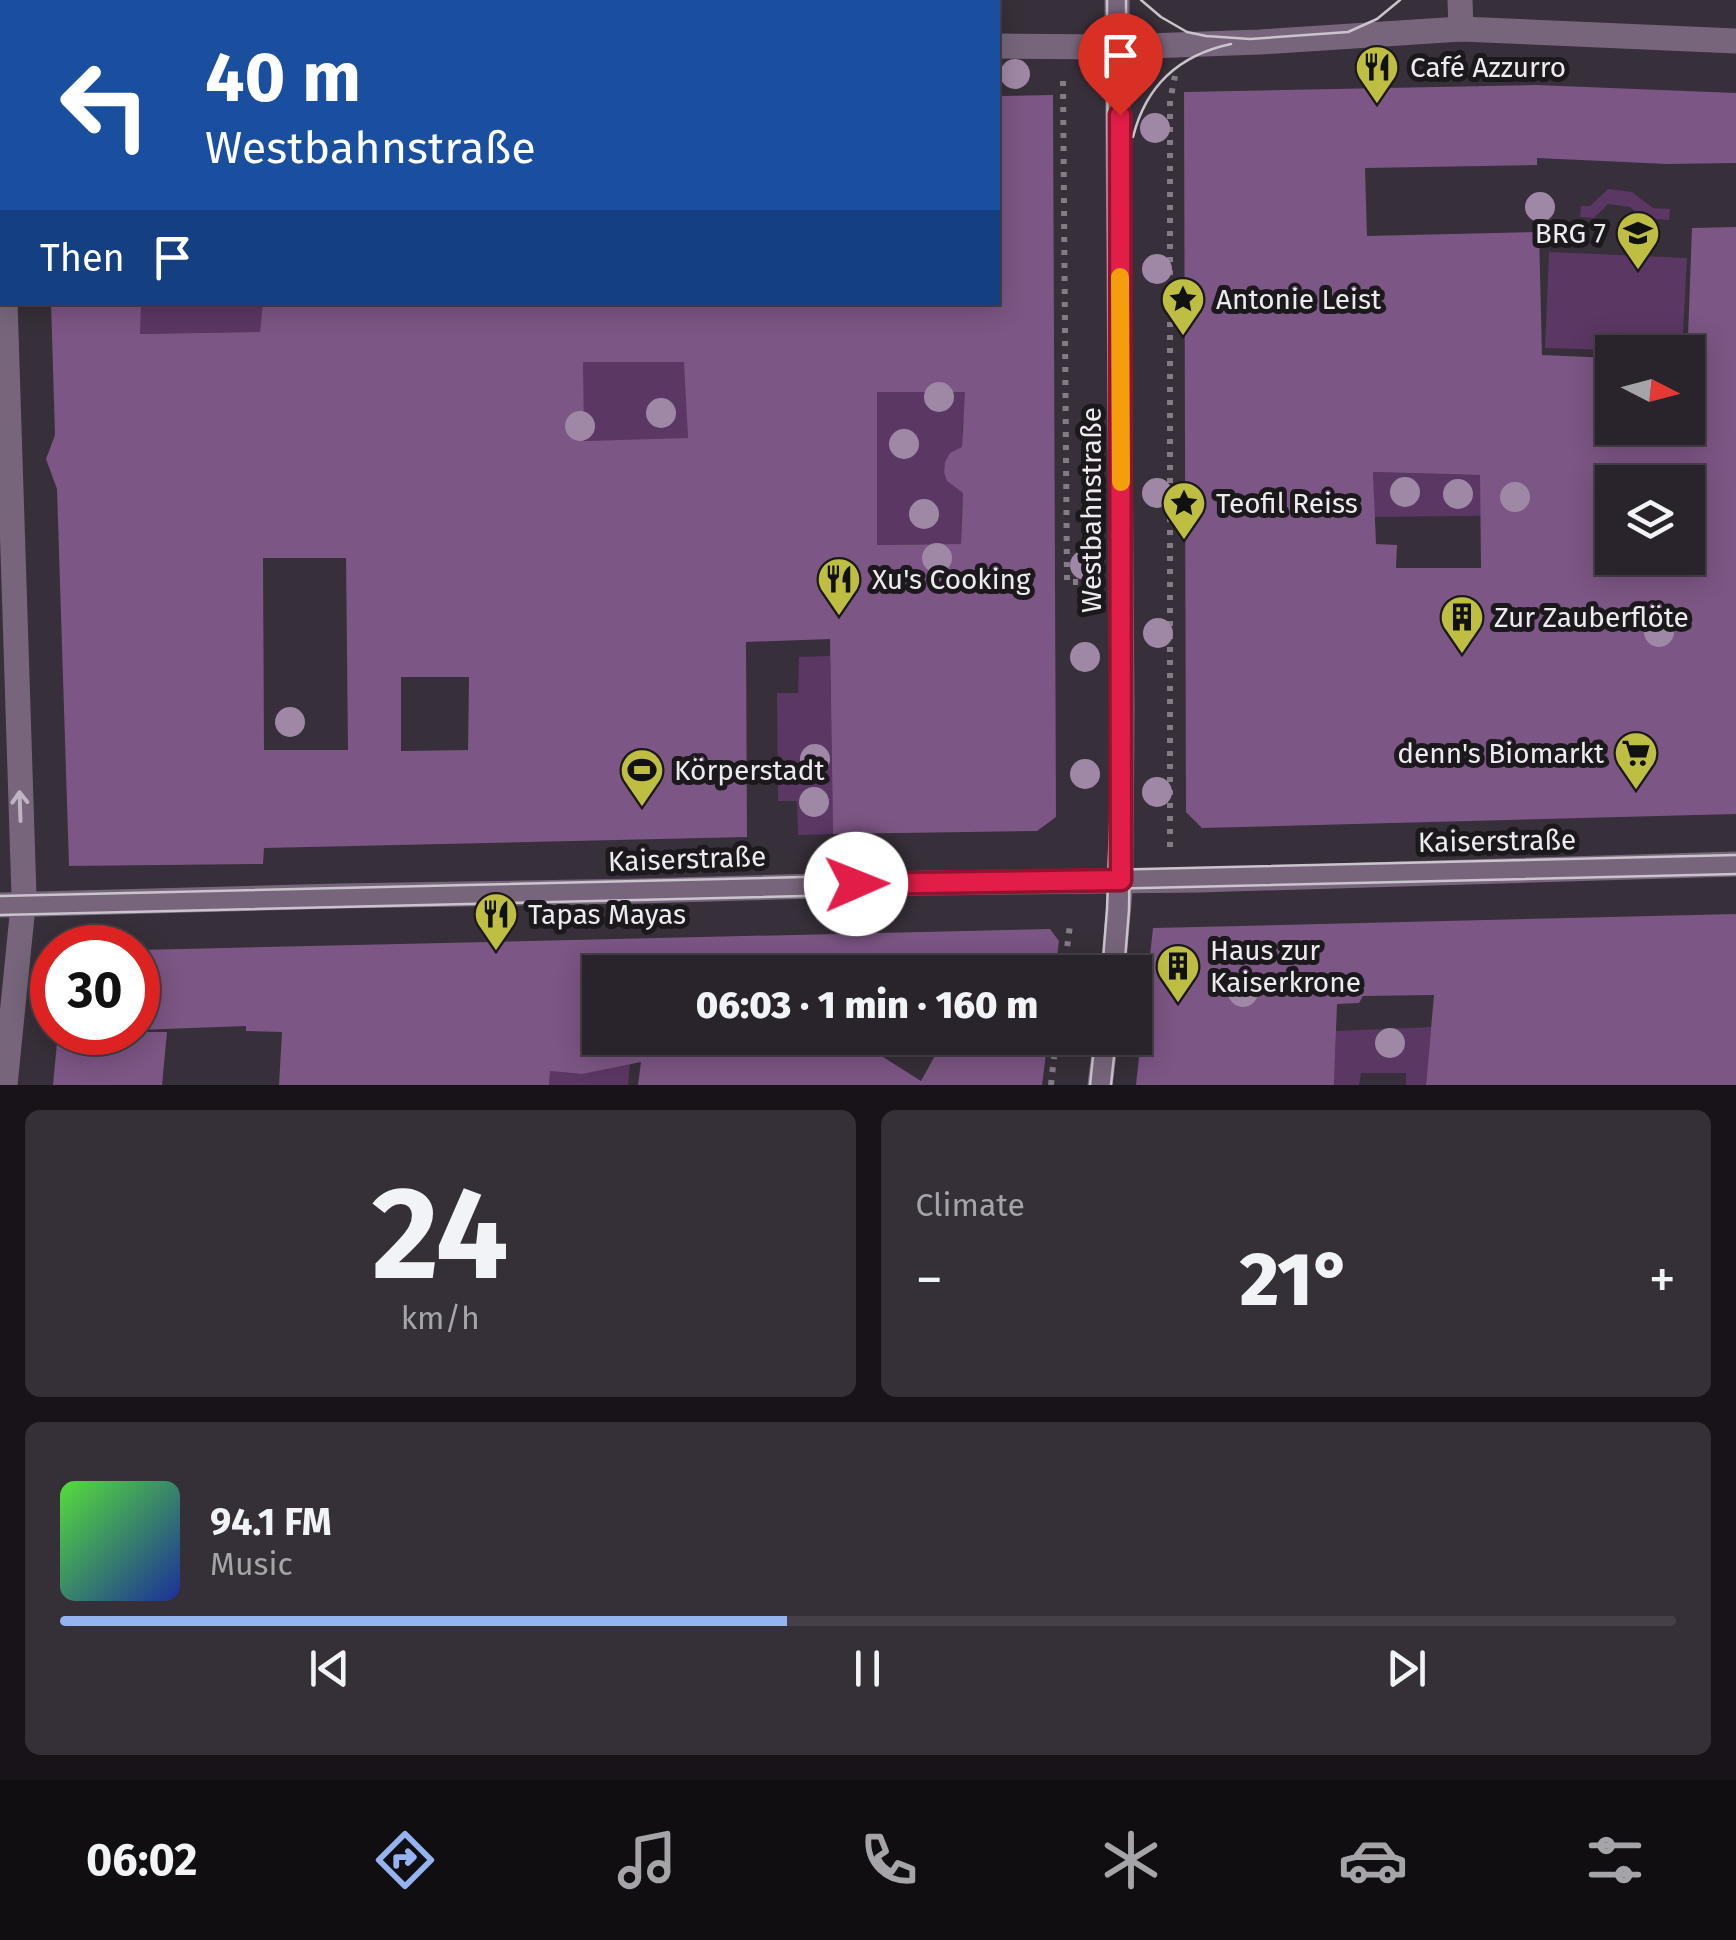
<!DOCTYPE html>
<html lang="en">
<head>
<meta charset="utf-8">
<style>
	:root { --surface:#29232b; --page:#352f37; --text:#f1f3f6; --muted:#a5a4a9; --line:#454047; --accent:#95b2f1 }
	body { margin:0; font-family:"Fira Sans",sans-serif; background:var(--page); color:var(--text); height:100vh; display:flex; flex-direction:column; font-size:38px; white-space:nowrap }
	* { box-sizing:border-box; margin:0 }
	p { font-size:32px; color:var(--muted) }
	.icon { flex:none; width:55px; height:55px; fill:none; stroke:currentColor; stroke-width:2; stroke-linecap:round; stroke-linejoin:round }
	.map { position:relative; height:1085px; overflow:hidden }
	.panel { display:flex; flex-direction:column; gap:25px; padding:25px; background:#171318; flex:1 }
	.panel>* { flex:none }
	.guide { position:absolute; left:0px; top:0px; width:1000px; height:305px; box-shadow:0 5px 25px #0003,0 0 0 2px var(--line); background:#1a4fa0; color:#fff; overflow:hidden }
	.needle { width:65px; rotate:96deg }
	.tools { position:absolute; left:1595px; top:335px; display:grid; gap:20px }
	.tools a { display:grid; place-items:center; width:110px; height:110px; border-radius:0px; background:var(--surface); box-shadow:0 5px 25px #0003,0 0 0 2px var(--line); font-size:50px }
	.speed { position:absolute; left:30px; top:925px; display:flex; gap:20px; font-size:50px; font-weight:700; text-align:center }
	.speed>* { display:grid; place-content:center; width:130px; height:130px; border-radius:50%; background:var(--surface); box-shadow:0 5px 25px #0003,0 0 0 2px var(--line); line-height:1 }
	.speed .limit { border:15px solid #d22; background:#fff; color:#111 }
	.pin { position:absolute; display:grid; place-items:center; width:85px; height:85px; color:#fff; margin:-102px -42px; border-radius:50% 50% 50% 0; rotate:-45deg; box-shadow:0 0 10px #0007 }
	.pin .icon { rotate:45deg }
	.me { position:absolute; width:110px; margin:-55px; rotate:89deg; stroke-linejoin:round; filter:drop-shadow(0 0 8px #0008) }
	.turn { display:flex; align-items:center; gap:35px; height:210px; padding:0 40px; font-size:45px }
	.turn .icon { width:130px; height:130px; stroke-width:2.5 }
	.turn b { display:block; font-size:70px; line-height:85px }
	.then { display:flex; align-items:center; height:95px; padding:0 40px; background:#0003; gap:20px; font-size:38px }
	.big { font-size:75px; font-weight:800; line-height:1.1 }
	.panel .card { flex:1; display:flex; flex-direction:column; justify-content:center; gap:15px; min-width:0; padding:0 35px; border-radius:15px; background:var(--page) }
	.panel .dial { align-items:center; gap:0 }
	.dial b { font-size:130px; line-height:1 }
	.song { display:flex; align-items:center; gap:30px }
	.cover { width:120px; height:120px; border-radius:15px; background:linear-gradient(135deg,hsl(110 70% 55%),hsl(230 70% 35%)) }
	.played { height:10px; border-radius:5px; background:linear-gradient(90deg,var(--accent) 45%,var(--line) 45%) }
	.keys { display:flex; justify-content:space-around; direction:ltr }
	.heat { display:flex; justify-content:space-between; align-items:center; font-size:55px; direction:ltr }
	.panel .tiles { flex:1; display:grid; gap:25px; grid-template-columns:1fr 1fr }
	.card:last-child { grid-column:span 2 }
	.trip { position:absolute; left:582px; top:955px; width:570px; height:100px; border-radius:0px; background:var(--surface); box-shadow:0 5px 25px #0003,0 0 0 2px var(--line); font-weight:800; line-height:100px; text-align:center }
	.menu { display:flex; height:160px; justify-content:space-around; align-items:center; background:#100e11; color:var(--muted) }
	.menu .icon { width:70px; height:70px }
	.menu .selected { color:var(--accent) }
	.menu b { font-size:45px; color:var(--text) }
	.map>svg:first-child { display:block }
	.green { fill:#5b3763 }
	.building { fill:#7c5684; fill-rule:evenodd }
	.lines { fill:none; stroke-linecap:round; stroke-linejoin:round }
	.path { stroke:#837c85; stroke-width:6; stroke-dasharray:5 8; stroke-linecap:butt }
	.minor { stroke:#77667b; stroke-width:25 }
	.tram { stroke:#cac4cc; stroke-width:2.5 }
	.tree { fill:#9f88a5 }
	.oneway { stroke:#bfb5c2 }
	.route-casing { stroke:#92132f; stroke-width:25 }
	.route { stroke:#e11d48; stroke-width:18 }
	.slow { stroke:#f59e0b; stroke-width:18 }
	.labels { text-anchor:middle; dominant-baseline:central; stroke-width:10; stroke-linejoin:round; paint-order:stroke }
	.poi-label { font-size:28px; fill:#efeaf1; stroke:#1c191d; text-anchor:start }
	.street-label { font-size:28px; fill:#efeaf1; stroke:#1c191d }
</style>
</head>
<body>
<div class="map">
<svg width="1736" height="1085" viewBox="0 0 1736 1085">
	<rect width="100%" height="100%" fill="#372f39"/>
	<g class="green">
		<polygon points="1608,189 1632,192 1653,208 1670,209 1669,220 1643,218 1630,207 1608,204 1594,218 1580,217 1581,206 1590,206"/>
		<polygon points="1549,252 1687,258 1682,352 1545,348"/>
		<polygon points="141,303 263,303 260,332 134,334"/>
		<polygon points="583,362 686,362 688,439 583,441"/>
		<path d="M 877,392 L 972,392 L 970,420 L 963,420 L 962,433 L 970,449 C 953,448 945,454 944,472 L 971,489 L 962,504 L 961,543 L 970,544 L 877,545 Z"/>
		<polygon points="1373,472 1544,477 1545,515 1374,517"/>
		<polygon points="830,656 833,834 798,835 797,801 778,801 777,693 798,693 799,657"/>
		<polygon points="1431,1027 1426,1085 1406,1085 1406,1073 1361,1073 1359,1085 1334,1085 1336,1031"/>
		<polygon points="631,1051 628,1085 549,1085 550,1071 582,1074"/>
	</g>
	<g class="building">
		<path d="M 1536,85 L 1736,93 L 1736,163 L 1667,164 L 1537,158 L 1537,165 L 1365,168 L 1367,236 L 1539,232 L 1542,355 L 1612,358 L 1612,428 L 1688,428 L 1688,336 L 1692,228 L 1736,227 L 1736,814 L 1202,828 L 1186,812 L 1184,92 ZM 1373,472 L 1480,475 L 1481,568 L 1396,568 L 1397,545 L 1376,544 ZM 1612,482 L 1688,482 L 1688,558 L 1612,558 Z"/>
		<path d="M 1053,95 L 1056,817 L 1037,831 L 833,834 L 830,639 L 746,642 L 747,837 L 264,848 L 263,864 L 69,866 L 57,489 L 46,459 L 55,435 L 51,302 L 141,302 L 140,334 L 260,332 L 263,302 L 998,302 L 998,96 ZM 583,362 L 684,362 L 688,438 L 584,441 ZM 877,392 L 965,392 L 962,447 L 950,453 L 945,462 L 944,472 L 947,481 L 963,493 L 961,544 L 877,545 ZM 263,558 L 346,558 L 348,750 L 264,750 ZM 401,677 L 469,677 L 468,750 L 401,751 Z"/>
		<polygon points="1736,914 1736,1085 1426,1085 1434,995 1363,996 1359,1003 1337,1004 1334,1085 1136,1085 1153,928"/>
		<polygon points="1050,929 1059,941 1055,972 600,972 600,1038 873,1038 872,1050 921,1081 943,1041 948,1038 1048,1038 1042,1085 638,1085 641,1062 582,1074 550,1071 549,1085 279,1085 282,1032 246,1031 246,1026 138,1030 138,950"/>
		<polygon points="58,1032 167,1032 162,1085 53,1085"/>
	</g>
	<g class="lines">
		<g class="path">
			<polyline points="895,2 896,0"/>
			<polyline points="1063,81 1067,582 1089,582"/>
			<polyline points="1170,847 1170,101 1175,76"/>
			<polyline points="1064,972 1070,925"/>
			<polyline points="1138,1028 1143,990"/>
			<polyline points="1051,1085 1056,1038"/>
		</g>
		<g class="minor">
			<polyline points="1460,0 1461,29"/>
			<polyline points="776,2 776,0"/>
			<polyline points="998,46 1119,47 1260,42 1461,29 1736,41"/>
			<polyline points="0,149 2,232"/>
			<polyline points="0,905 338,896 638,891 928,883 1199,880 1736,864"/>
			<polyline points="1113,972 1121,880 1122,707 1117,0"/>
			<polyline points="5,1085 24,896 5,302"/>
			<polyline points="1100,1085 1106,1038"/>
		</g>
		<g class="tram">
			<polyline points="1141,0 1161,17 1187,32 1206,36 1250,39 1348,32 1377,19 1400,0"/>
			<path d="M 1133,137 C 1146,85 1179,55 1231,44"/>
			<polyline points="0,896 1736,855"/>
			<polyline points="0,915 1736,874"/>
			<polyline points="1102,972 1107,909 1111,800 1107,0"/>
			<polyline points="1124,972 1129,910 1131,787 1126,0"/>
			<polyline points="1090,1085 1095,1038"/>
			<polyline points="1111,1085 1116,1038"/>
		</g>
	</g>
	<g class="tree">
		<circle cx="1015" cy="74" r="15"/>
		<circle cx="1155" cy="128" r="15"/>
		<circle cx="1540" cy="207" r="15"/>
		<circle cx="1157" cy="269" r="15"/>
		<circle cx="939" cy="397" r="15"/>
		<circle cx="661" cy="413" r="15"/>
		<circle cx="580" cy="426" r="15"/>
		<circle cx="904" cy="444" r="15"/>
		<circle cx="1405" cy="492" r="15"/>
		<circle cx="1157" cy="493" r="15"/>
		<circle cx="1458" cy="494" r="15"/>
		<circle cx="1515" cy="497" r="15"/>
		<circle cx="924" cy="514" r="15"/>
		<circle cx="937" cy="558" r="15"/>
		<circle cx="1085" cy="565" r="15"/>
		<circle cx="1659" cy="632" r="15"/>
		<circle cx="1158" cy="633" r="15"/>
		<circle cx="1085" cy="657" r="15"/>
		<circle cx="290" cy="722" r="15"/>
		<circle cx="815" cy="759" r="15"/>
		<circle cx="1085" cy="774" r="15"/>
		<circle cx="1157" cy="792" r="15"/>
		<circle cx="814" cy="802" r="15"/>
		<circle cx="1243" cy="992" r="15"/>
		<circle cx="1390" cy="1043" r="15"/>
	</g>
	<defs><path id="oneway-shaft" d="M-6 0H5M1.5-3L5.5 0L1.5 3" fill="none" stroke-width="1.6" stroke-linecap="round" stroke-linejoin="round" transform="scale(2.5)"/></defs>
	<use class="oneway" href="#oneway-shaft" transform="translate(20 806) rotate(-92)"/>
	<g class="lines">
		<g class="route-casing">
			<polyline id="route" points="856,884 1121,880 1120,115"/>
		</g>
		<use href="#route" class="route"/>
		<polyline class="slow" points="1120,277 1121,482"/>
	</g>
	<defs>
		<g id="restaurant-pin" transform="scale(2.25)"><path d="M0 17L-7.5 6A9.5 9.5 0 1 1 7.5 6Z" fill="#bebf42" stroke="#1c191d"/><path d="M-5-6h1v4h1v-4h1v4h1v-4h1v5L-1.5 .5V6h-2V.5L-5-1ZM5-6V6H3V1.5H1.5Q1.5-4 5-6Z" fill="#111"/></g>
		<g id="school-pin" transform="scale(2.25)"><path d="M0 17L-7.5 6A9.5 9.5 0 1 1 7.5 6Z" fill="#bebf42" stroke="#1c191d"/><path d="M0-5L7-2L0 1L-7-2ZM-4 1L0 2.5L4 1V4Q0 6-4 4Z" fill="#111"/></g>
		<g id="sight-pin" transform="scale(2.25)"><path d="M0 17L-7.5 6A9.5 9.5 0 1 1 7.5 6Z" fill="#bebf42" stroke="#1c191d"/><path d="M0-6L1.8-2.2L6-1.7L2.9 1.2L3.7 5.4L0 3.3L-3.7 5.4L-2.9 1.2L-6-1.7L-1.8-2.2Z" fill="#111"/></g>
		<g id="building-pin" transform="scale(2.25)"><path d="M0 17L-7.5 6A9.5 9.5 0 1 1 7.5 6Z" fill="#bebf42" stroke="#1c191d"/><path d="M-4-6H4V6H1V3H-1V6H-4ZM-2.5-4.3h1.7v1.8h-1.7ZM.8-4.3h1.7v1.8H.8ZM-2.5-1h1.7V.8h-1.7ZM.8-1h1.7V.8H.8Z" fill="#111"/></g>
		<g id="supermarket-pin" transform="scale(2.25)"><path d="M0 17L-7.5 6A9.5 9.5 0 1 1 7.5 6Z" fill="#bebf42" stroke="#1c191d"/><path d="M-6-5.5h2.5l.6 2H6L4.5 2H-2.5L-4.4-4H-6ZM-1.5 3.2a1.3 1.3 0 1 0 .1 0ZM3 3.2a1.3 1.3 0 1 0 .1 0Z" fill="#111"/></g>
		<g id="stadium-pin" transform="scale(2.25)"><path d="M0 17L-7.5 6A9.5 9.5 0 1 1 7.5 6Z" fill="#bebf42" stroke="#1c191d"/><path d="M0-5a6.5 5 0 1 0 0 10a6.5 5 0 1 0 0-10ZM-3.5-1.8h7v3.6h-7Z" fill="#111"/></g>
	</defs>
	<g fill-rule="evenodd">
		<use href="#restaurant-pin" x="1377" y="67"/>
		<use href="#school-pin" x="1638" y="233"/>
		<use href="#sight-pin" x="1183" y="299"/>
		<use href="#sight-pin" x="1184" y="503"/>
		<use href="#restaurant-pin" x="839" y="579"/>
		<use href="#building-pin" x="1462" y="617"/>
		<use href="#supermarket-pin" x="1636" y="753"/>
		<use href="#stadium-pin" x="642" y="770"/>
		<use href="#restaurant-pin" x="496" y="914"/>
		<use href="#building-pin" x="1178" y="966"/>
	</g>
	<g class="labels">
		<g class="poi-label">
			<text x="1410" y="67">Café Azzurro</text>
			<text x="1606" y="233" text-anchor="end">BRG 7</text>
			<text x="1216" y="299">Antonie Leist</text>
			<text x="1216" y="503">Teofil Reiss</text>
			<text x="872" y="579">Xu's Cooking</text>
			<text x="1494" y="617">Zur Zauberflöte</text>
			<text x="1604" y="753" text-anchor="end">denn's Biomarkt</text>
			<text x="674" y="770">Körperstadt</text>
			<text x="528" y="914">Tapas Mayas</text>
			<text x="1210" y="950">Haus zur<tspan x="1210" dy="32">Kaiserkrone</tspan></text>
		</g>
		<g class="street-label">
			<text transform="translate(1091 510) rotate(-90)">Westbahnstraße</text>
			<text transform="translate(1497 841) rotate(-1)">Kaiserstraße</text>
			<text transform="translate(687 859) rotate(-2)">Kaiserstraße</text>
		</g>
	</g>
</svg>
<div class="tools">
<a><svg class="needle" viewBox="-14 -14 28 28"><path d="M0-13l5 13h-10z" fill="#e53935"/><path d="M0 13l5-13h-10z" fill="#a5a4a9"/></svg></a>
<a><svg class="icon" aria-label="layers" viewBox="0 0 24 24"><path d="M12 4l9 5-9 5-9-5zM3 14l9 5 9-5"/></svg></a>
</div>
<div class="speed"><div class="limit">30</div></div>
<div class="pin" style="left:1120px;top:115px;background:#d93025"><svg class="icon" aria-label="arrive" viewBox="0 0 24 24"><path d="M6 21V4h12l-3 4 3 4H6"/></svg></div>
<svg class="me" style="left:856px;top:884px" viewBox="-20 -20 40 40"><circle r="19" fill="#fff"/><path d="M0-13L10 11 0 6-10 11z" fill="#e11d48"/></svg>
<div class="trip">06:03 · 1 min · 160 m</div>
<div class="guide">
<div class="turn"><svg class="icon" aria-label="left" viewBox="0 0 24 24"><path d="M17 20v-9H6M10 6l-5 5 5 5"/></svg><div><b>40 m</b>Westbahnstraße</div></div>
<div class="then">Then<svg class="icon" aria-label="arrive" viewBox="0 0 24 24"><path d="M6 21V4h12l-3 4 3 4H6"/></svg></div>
</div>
</div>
<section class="panel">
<div class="tiles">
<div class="card dial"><b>24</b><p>km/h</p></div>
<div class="card"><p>Climate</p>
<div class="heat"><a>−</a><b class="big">21°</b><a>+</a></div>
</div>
<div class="card">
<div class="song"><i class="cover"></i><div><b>94.1 FM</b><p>Music</p></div></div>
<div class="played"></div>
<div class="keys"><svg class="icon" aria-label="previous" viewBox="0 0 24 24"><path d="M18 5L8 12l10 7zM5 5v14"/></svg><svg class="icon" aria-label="pause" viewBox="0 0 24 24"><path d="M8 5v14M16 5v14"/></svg><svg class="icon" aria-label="next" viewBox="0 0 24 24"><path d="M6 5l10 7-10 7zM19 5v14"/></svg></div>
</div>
</div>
</section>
<nav class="menu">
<b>06:02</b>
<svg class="icon selected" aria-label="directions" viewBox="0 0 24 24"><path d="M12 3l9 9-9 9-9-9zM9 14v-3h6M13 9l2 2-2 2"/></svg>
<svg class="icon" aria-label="music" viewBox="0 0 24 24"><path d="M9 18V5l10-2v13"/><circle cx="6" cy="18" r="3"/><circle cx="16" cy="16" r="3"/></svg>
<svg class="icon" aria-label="phone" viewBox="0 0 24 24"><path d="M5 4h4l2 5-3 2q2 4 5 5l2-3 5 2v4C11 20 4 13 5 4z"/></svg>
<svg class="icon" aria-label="climate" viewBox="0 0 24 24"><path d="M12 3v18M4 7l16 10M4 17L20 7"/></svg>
<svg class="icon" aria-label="car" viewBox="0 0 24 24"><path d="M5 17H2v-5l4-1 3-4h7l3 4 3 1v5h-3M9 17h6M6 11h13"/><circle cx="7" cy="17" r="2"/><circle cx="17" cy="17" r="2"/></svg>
<svg class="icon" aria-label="filters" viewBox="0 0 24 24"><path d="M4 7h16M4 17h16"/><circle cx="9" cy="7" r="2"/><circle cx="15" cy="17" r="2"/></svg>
</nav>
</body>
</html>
